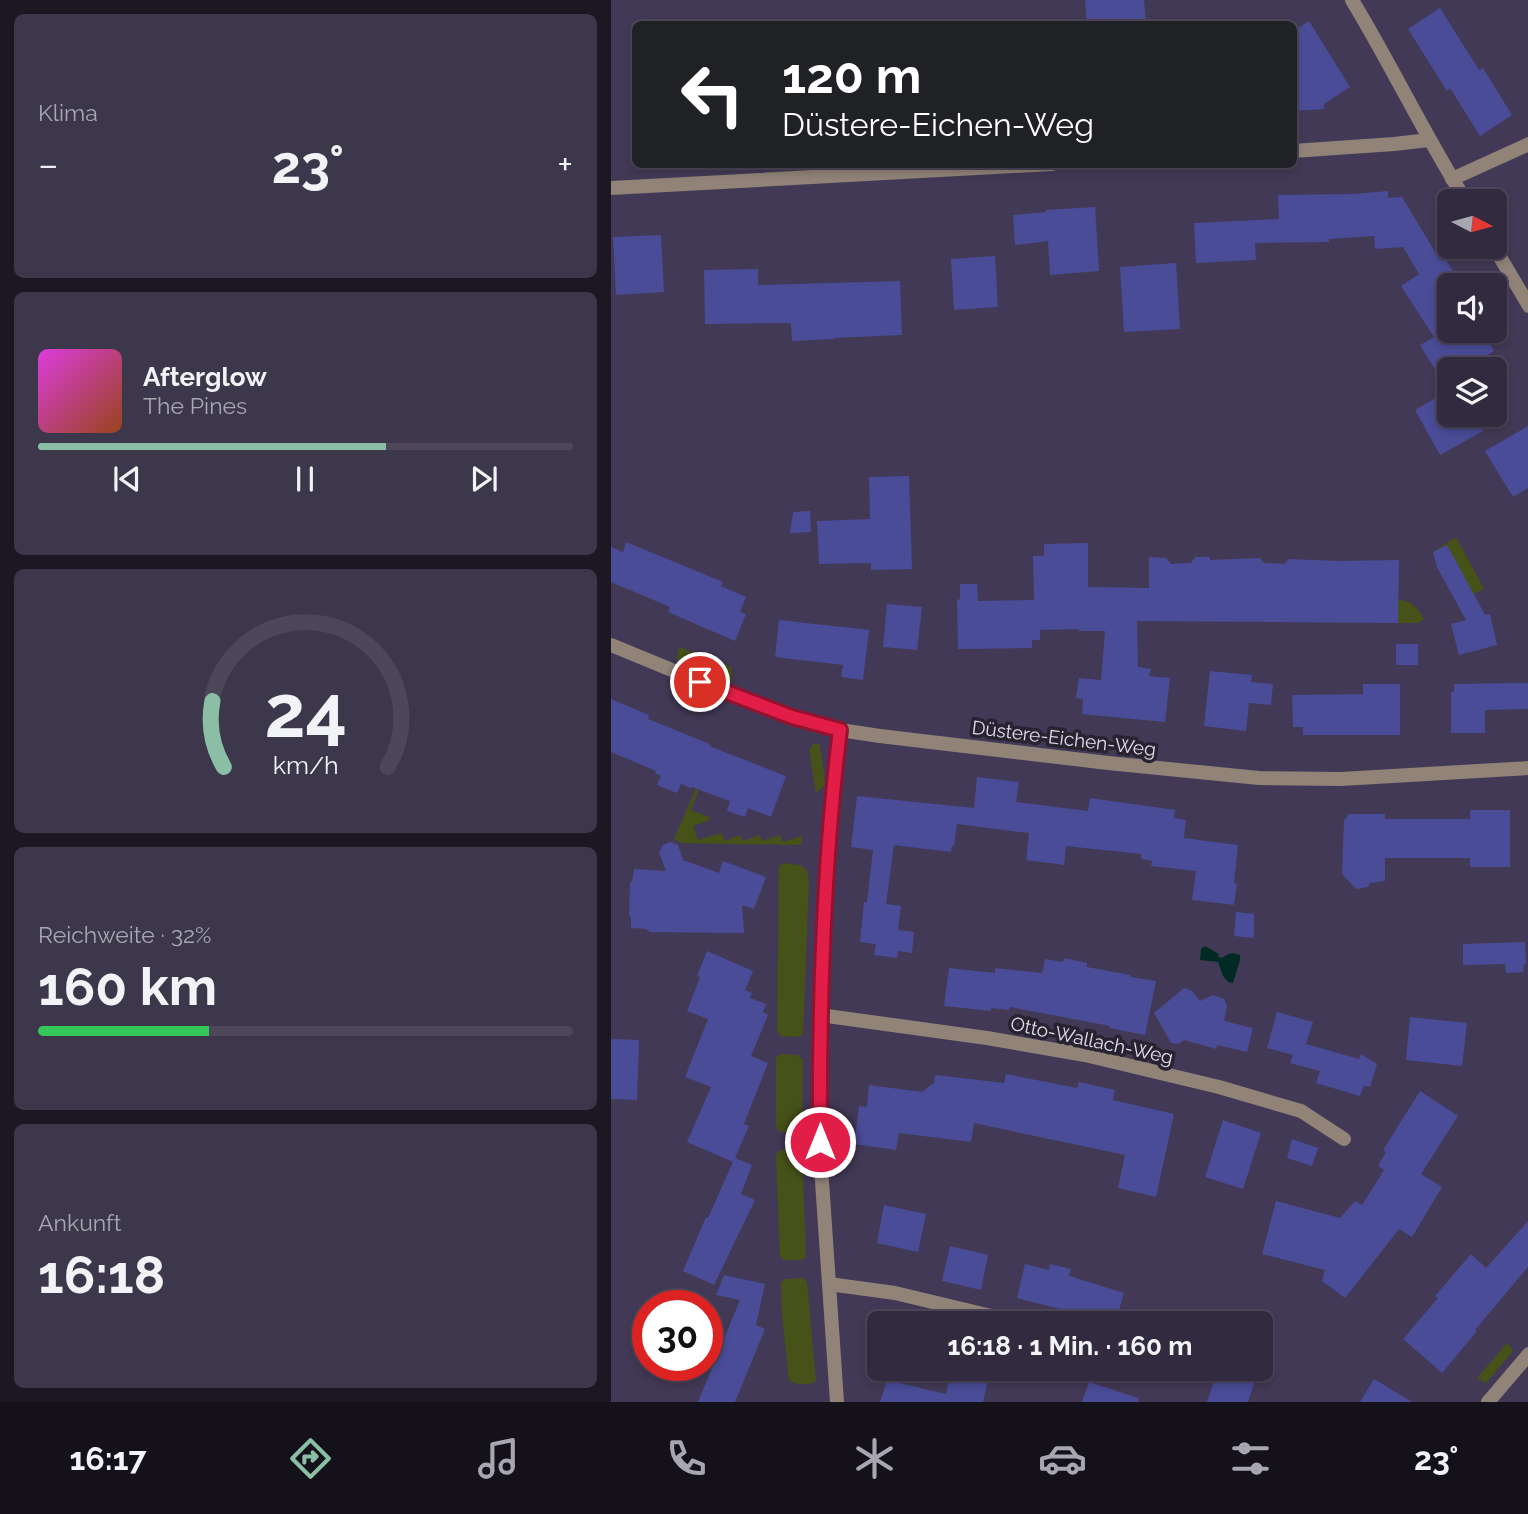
<!DOCTYPE html>
<html lang="de">
<head>
<meta charset="utf-8">
<style>
	:root { --surface:#322b40; --page:#3d374b; --text:#f1f3f6; --muted:#a8a7b1; --line:#4d4759; --accent:#8abfa5 }
	body { margin:0; font-family:Raleway,sans-serif; background:var(--page); color:var(--text); height:100vh; display:flex; flex-direction:column; font-size:26px; white-space:nowrap }
	* { box-sizing:border-box; margin:0 }
	p { font-size:23px; color:var(--muted) }
	.icon { flex:none; width:38px; height:38px; fill:none; stroke:currentColor; stroke-width:2; stroke-linecap:round; stroke-linejoin:round }
	.map { position:relative; flex:1; overflow:hidden }
	.sheet { display:flex; flex-direction:column; gap:14px; padding:14px; background:#1c1823; width:611px }
	.sheet>* { flex:none }
	.guide { position:absolute; left:21px; top:21px; width:665px; height:147px; border-radius:10px; box-shadow:0 4px 10px #0003,0 0 0 2px var(--line); background:#202124; color:#fff; overflow:hidden }
	.needle { width:46px; rotate:96deg }
	.tools { position:absolute; left:826px; top:189px; display:grid; gap:14px }
	.tools a { display:grid; place-items:center; width:70px; height:70px; border-radius:10px; background:var(--surface); box-shadow:0 4px 10px #0003,0 0 0 2px var(--line); font-size:35px }
	.speed { position:absolute; left:21px; top:1290px; display:flex; gap:14px; font-size:35px; font-weight:700; text-align:center }
	.speed>* { display:grid; place-content:center; width:91px; height:91px; border-radius:50%; background:var(--surface); box-shadow:0 4px 10px #0003,0 0 0 2px var(--line); line-height:1 }
	.speed .limit { border:10px solid #d22; background:#fff; color:#111 }
	.pin { position:absolute; display:grid; place-items:center; width:60px; height:60px; color:#fff; margin:-30px; border:4px solid #fff; border-radius:50%; box-shadow:0 2px 7px #0007 }
	.me { position:absolute; width:77px; margin:-38px; rotate:0deg; stroke-linejoin:round; filter:drop-shadow(0 0 5px #0008) }
	.turn { display:flex; align-items:center; gap:24px; height:147px; padding:0 35px; font-size:32px }
	.turn .icon { width:91px; height:91px; stroke-width:2.5 }
	.turn b { display:block; font-size:49px; line-height:60px }
	.big { font-size:52px; font-weight:700; line-height:1.1 }
	.sheet .tile { flex:1; display:flex; flex-direction:column; justify-content:center; gap:10px; min-width:0; padding:0 24px; border-radius:10px; background:var(--page) }
	.sheet .dial { align-items:center; gap:0 }
	.dial svg { height:182px; overflow:visible; fill:none; stroke:var(--line); stroke-width:7; stroke-linecap:round; text-anchor:middle }
	.dial text { fill:var(--text); stroke:none }
	.song { display:flex; align-items:center; gap:21px }
	.cover { width:84px; height:84px; border-radius:10px; background:linear-gradient(135deg,hsl(300 70% 55%),hsl(20 70% 35%)) }
	.played { height:7px; border-radius:4px; background:linear-gradient(90deg,var(--accent) 65%,var(--line) 65%) }
	.keys { display:flex; justify-content:space-around; direction:ltr }
	.heat { display:flex; justify-content:space-between; align-items:center; font-size:38px; direction:ltr }
	.charge { height:10px; border-radius:5px; background:linear-gradient(90deg,#34c759 32%,var(--line) 0) }
	.trip { position:absolute; left:256px; top:1311px; width:406px; height:70px; border-radius:10px; background:var(--surface); box-shadow:0 4px 10px #0003,0 0 0 2px var(--line); font-weight:700; line-height:70px; text-align:center }
	.tab-bar { display:flex; height:112px; justify-content:space-around; align-items:center; background:#14111a; color:var(--muted) }
	.tab-bar .icon { width:49px; height:49px }
	.tab-bar .active { color:var(--accent) }
	.tab-bar b { font-size:32px; color:var(--text) }
	main { display:flex; flex:1; min-height:0 }
	.map>svg:first-child { display:block }
	.green { fill:#475219 }
	.water { fill:#002a23 }
	.building { fill:#4a4c97 }
	.lines { fill:none; stroke-linecap:round; stroke-linejoin:round }
	.minor { stroke:#918378; stroke-width:14 }
	.tertiary { stroke:#918378; stroke-width:14 }
	.route-casing { stroke:#92132f; stroke-width:18 }
	.route { stroke:#e11d48; stroke-width:12 }
	.labels { text-anchor:middle; dominant-baseline:central; stroke-width:7; stroke-linejoin:round; paint-order:stroke }
	.street-label { font-size:19px; fill:#e1dcee; stroke:#272330 }
</style>
</head>
<body>
<main>
<section class="sheet">
<div class="tile"><p>Klima</p>
<div class="heat"><a>−</a><b class="big">23°</b><a>+</a></div>
</div>
<div class="tile">
<div class="song"><i class="cover"></i><div><b>Afterglow</b><p>The Pines</p></div></div>
<div class="played"></div>
<div class="keys"><svg class="icon" aria-label="previous" viewBox="0 0 24 24"><path d="M18 5L8 12l10 7zM5 5v14"/></svg><svg class="icon" aria-label="pause" viewBox="0 0 24 24"><path d="M8 5v14M16 5v14"/></svg><svg class="icon" aria-label="next" viewBox="0 0 24 24"><path d="M6 5l10 7-10 7zM19 5v14"/></svg></div>
</div>
<div class="tile dial"><svg viewBox="0 0 100 80">
<path d="M14 69A42 42 0 1 1 86 69"/>
<path d="M14 69A42 42 0 0 1 9 40" stroke="#8abfa5"/>
<text x="50" y="56" font-size="32" font-weight="700">24</text>
<text x="50" y="72" font-size="11">km/h</text>
</svg></div>
<div class="tile"><p>Reichweite · 32%</p><b class="big">160 km</b><div class="charge"></div></div>
<div class="tile"><p>Ankunft</p><b class="big">16:18</b></div>
</section>
<div class="map">
<svg width="918" height="1402" viewBox="0 0 918 1402">
	<rect width="100%" height="100%" fill="#423956"/>
	<g class="green">
		<polygon points="845,537 873,589 847,600 861,592 836,545 819,554"/>
		<path d="M 787,600 C 799,599 808,609 813,619 L 807,623 L 787,623 Z"/>
		<polygon points="68,647 121,667 121,682 65,659"/>
		<polygon points="202,744 208,744 212,764 214,785 205,793 198,750"/>
		<polygon points="85,788 88,789 80,810 98,817 99,820 82,826 87,840 110,833 114,841 129,835 132,841 149,835 151,841 169,835 172,842 191,836 190,845 71,843 63,839"/>
		<polygon points="172,863 189,865 196,870 198,883 192,1034 187,1037 170,1036 166,1031 168,867"/>
		<polygon points="169,1054 187,1055 192,1060 191,1130 187,1132 169,1132 165,1128 165,1057"/>
		<polygon points="169,1150 188,1150 191,1154 195,1257 191,1260 172,1260 169,1256 165,1158 165,1154"/>
		<path d="M 192,1278 L 196,1282 L 205,1381 C 198,1386 184,1385 178,1380 L 171,1316 L 170,1283 L 174,1279 Z"/>
		<polygon points="896,1343 902,1351 875,1383 866,1378"/>
	</g>
	<path class="water" d="M 594,946 L 608,954 L 607,957 L 611,958 C 618,953 621,952 629,955 L 629,960 L 622,983 L 617,982 L 612,976 L 607,962 L 589,960 L 590,949 Z"/>
	<g class="building">
		<polygon points="474,0 533,0 535,24 476,24"/>
		<polygon points="829,8 868,70 872,68 901,115 869,136 839,88 836,91 797,29"/>
		<polygon points="698,21 739,87 713,104 713,109 682,111 682,31"/>
		<polygon points="777,191 777,198 791,197 829,260 833,257 851,285 838,285 838,331 871,331 883,351 853,369 838,369 838,415 863,415 872,431 829,455 804,410 837,391 809,345 823,337 790,286 808,274 792,247 764,249 763,236 718,239 718,242 644,243 645,260 585,263 583,223 668,219 667,195 742,194"/>
		<polygon points="484,207 488,271 439,275 437,241 404,245 402,215 435,212 435,210"/>
		<polygon points="50,235 53,292 5,295 2,237"/>
		<polygon points="384,256 387,307 343,310 340,259"/>
		<polygon points="565,263 569,329 513,332 509,267"/>
		<polygon points="147,269 147,285 289,281 291,335 223,338 223,339 181,341 180,323 94,324 93,270"/>
		<polygon points="917,426 917,488 902,497 874,451"/>
		<polygon points="298,476 301,569 260,570 260,563 208,564 206,521 259,519 258,477"/>
		<polygon points="199,511 200,532 179,533 182,512"/>
		<polygon points="15,542 112,582 110,586 135,597 129,612 135,614 124,641 57,612 59,607 0,582 0,547 12,552"/>
		<polygon points="477,543 477,587 538,588 538,557 555,558 560,564 580,563 584,557 599,557 599,560 649,558 653,563 673,564 678,559 727,561 788,560 787,623 526,621 527,667 540,669 538,676 559,678 554,722 471,714 472,699 465,698 468,678 490,680 494,631 468,631 468,629 429,630 429,640 421,640 421,648 347,649 346,600 349,599 349,584 366,584 367,601 423,600 422,556 433,556 433,544"/>
		<polygon points="836,545 874,615 879,614 886,645 848,655 840,624 855,620 826,567 822,552"/>
		<polygon points="276,604 311,607 306,650 272,647"/>
		<polygon points="168,620 258,630 252,680 230,677 232,665 164,657"/>
		<rect x="785" y="644" width="22" height="21"/>
		<polygon points="599,671 641,675 640,682 662,684 660,705 638,703 635,731 593,726"/>
		<polygon points="917,683 917,709 874,710 874,733 840,733 840,692 843,692 843,684"/>
		<polygon points="752,684 789,684 789,735 692,735 692,727 682,727 681,695 752,694"/>
		<polygon points="0,699 38,715 37,719 99,744 98,746 175,776 160,817 137,808 134,817 116,811 119,801 81,787 80,788 70,784 66,793 46,785 50,776 44,773 45,771 0,752"/>
		<polygon points="366,777 408,782 405,802 477,811 479,798 564,810 563,818 575,820 573,838 627,845 623,883 626,884 623,905 581,900 585,871 540,866 541,861 530,859 530,854 455,846 453,865 415,860 418,833 346,824 343,846 341,845 340,852 283,845 275,904 290,906 287,930 303,932 301,953 287,951 286,958 263,955 265,944 249,942 253,902 256,902 262,850 240,847 246,796 363,808"/>
		<polygon points="859,810 899,810 899,867 859,867 859,858 774,858 774,881 759,883 757,887 745,889 731,874 733,821 738,814 774,814 774,819 859,819"/>
		<polygon points="59,842 67,845 72,860 108,873 112,861 155,877 143,909 131,905 133,933 39,932 35,929 20,928 20,917 18,915 19,882 21,882 23,869 55,871 48,852 52,845"/>
		<polygon points="625,912 643,914 643,938 623,936"/>
		<polygon points="914,942 915,964 913,964 912,972 895,973 894,964 852,965 852,944"/>
		<polygon points="96,951 142,971 134,990 141,993 139,998 155,1004 152,1012 157,1015 140,1056 157,1063 133,1124 138,1126 124,1158 141,1165 130,1194 144,1200 103,1285 72,1271 95,1217 97,1218 122,1162 76,1142 100,1087 74,1077 97,1019 76,1011 89,977 86,976"/>
		<polygon points="453,958 476,963 476,967 519,975 520,977 545,981 534,1035 499,1028 499,1026 399,1007 398,1010 380,1008 380,1011 333,1006 338,968 384,973 384,968 431,973 434,959 452,962"/>
		<polygon points="573,988 581,991 589,1001 602,995 613,999 616,1006 613,1021 642,1028 636,1052 606,1045 605,1049 573,1040 568,1044 560,1043 543,1013"/>
		<polygon points="666,1012 702,1022 695,1044 748,1059 750,1054 766,1064 759,1087 753,1086 749,1096 705,1083 709,1071 679,1063 682,1055 656,1048"/>
		<polygon points="799,1017 856,1023 851,1066 795,1060"/>
		<polygon points="0,1039 28,1040 26,1100 0,1099"/>
		<polygon points="395,1074 466,1088 468,1082 504,1090 502,1100 563,1114 545,1197 507,1188 514,1155 363,1123 360,1142 288,1133 285,1150 243,1144 248,1106 256,1107 258,1085 311,1092 323,1083 324,1075 393,1083"/>
		<polygon points="809,1091 847,1116 810,1174 831,1187 801,1237 788,1229 734,1298 711,1281 714,1270 651,1254 665,1201 729,1218 744,1201 751,1205 773,1170 767,1166 775,1152 772,1150"/>
		<polygon points="612,1120 650,1133 632,1189 594,1177"/>
		<polygon points="681,1139 707,1148 701,1166 676,1158"/>
		<polygon points="273,1205 315,1214 307,1252 266,1243"/>
		<polygon points="917,1221 917,1267 864,1330 866,1331 831,1373 792,1339 827,1298 824,1296 860,1254 875,1268"/>
		<polygon points="339,1246 377,1255 370,1290 331,1281"/>
		<polygon points="414,1264 438,1270 439,1264 460,1269 458,1276 513,1293 504,1323 492,1323 464,1314 465,1313 406,1298"/>
		<polygon points="113,1275 154,1284 145,1325 154,1329 124,1402 87,1402 129,1300 105,1295"/>
		<polygon points="341,1368 380,1368 372,1402 269,1402 276,1380 335,1394"/>
		<polygon points="607,1368 648,1368 637,1402 596,1402"/>
		<polygon points="763,1379 801,1402 749,1402"/>
		<polygon points="478,1382 527,1398 527,1402 471,1402"/>
	</g>
	<g class="lines">
		<g class="minor">
			<polyline points="682,151 783,144 818,140"/>
			<polyline points="841,179 918,144"/>
			<polyline points="0,188 441,164"/>
			<polyline points="209,1015 376,1038 474,1055 608,1087 690,1111 733,1139"/>
			<polyline points="218,1284 284,1293 409,1323"/>
			<polyline points="559,1368 565,1370"/>
			<polyline points="226,1402 209,1152 209,1047 216,858 229,730"/>
			<polyline points="877,1402 918,1354"/>
		</g>
		<g class="tertiary">
			<path d="M 741,0 C 781,66 814,136 855,201"/>
			<polyline points="883,247 918,306"/>
			<polyline points="0,645 136,701 181,717 229,730 269,736 497,763 648,778 730,779 918,768"/>
		</g>
	</g>
	<g class="lines">
		<g class="route-casing">
			<path id="route" d="M 89,682 L 181,717 L 229,730 C 212,866 208,1004 209,1142"/>
		</g>
		<use href="#route" class="route"/>
	</g>
	<g class="labels">
		<g class="street-label">
			<text transform="translate(453 738) rotate(7)">Düstere-Eichen-Weg</text>
			<text transform="translate(481 1040) rotate(12)">Otto-Wallach-Weg</text>
		</g>
	</g>
</svg>
<div class="tools">
<a><svg class="needle" viewBox="-14 -14 28 28"><path d="M0-13l5 13h-10z" fill="#e53935"/><path d="M0 13l5-13h-10z" fill="#a8a7b1"/></svg></a>
<a><svg class="icon" aria-label="sound" viewBox="0 0 24 24"><path d="M4 9h4l5-4v14l-5-4H4zM17 9q2 3 0 6"/></svg></a>
<a><svg class="icon" aria-label="layers" viewBox="0 0 24 24"><path d="M12 4l9 5-9 5-9-5zM3 14l9 5 9-5"/></svg></a>
</div>
<div class="speed"><div class="limit">30</div></div>
<div class="pin" style="left:89px;top:682px;background:#d93025"><svg class="icon" aria-label="arrive" viewBox="0 0 24 24"><path d="M6 21V4h12l-3 4 3 4H6"/></svg></div>
<svg class="me" style="left:209px;top:1142px" viewBox="-20 -20 40 40"><circle r="17" fill="#e11d48" stroke="#fff" stroke-width="3"/><path d="M0-11L8 9 0 5-8 9z" fill="#fff"/></svg>
<div class="trip">16:18 · 1 Min. · 160 m</div>
<div class="guide">
<div class="turn"><svg class="icon" aria-label="left" viewBox="0 0 24 24"><path d="M17 20v-9H6M10 6l-5 5 5 5"/></svg><div><b>120 m</b>Düstere-Eichen-Weg</div></div>
</div>
</div>
</main>
<nav class="tab-bar">
<b>16:17</b>
<svg class="icon active" aria-label="directions" viewBox="0 0 24 24"><path d="M12 3l9 9-9 9-9-9zM9 14v-3h6M13 9l2 2-2 2"/></svg>
<svg class="icon" aria-label="music" viewBox="0 0 24 24"><path d="M9 18V5l10-2v13"/><circle cx="6" cy="18" r="3"/><circle cx="16" cy="16" r="3"/></svg>
<svg class="icon" aria-label="phone" viewBox="0 0 24 24"><path d="M5 4h4l2 5-3 2q2 4 5 5l2-3 5 2v4C11 20 4 13 5 4z"/></svg>
<svg class="icon" aria-label="climate" viewBox="0 0 24 24"><path d="M12 3v18M4 7l16 10M4 17L20 7"/></svg>
<svg class="icon" aria-label="car" viewBox="0 0 24 24"><path d="M5 17H2v-5l4-1 3-4h7l3 4 3 1v5h-3M9 17h6M6 11h13"/><circle cx="7" cy="17" r="2"/><circle cx="17" cy="17" r="2"/></svg>
<svg class="icon" aria-label="filters" viewBox="0 0 24 24"><path d="M4 7h16M4 17h16"/><circle cx="9" cy="7" r="2"/><circle cx="15" cy="17" r="2"/></svg>
<b>23°</b>
</nav>
</body>
</html>
